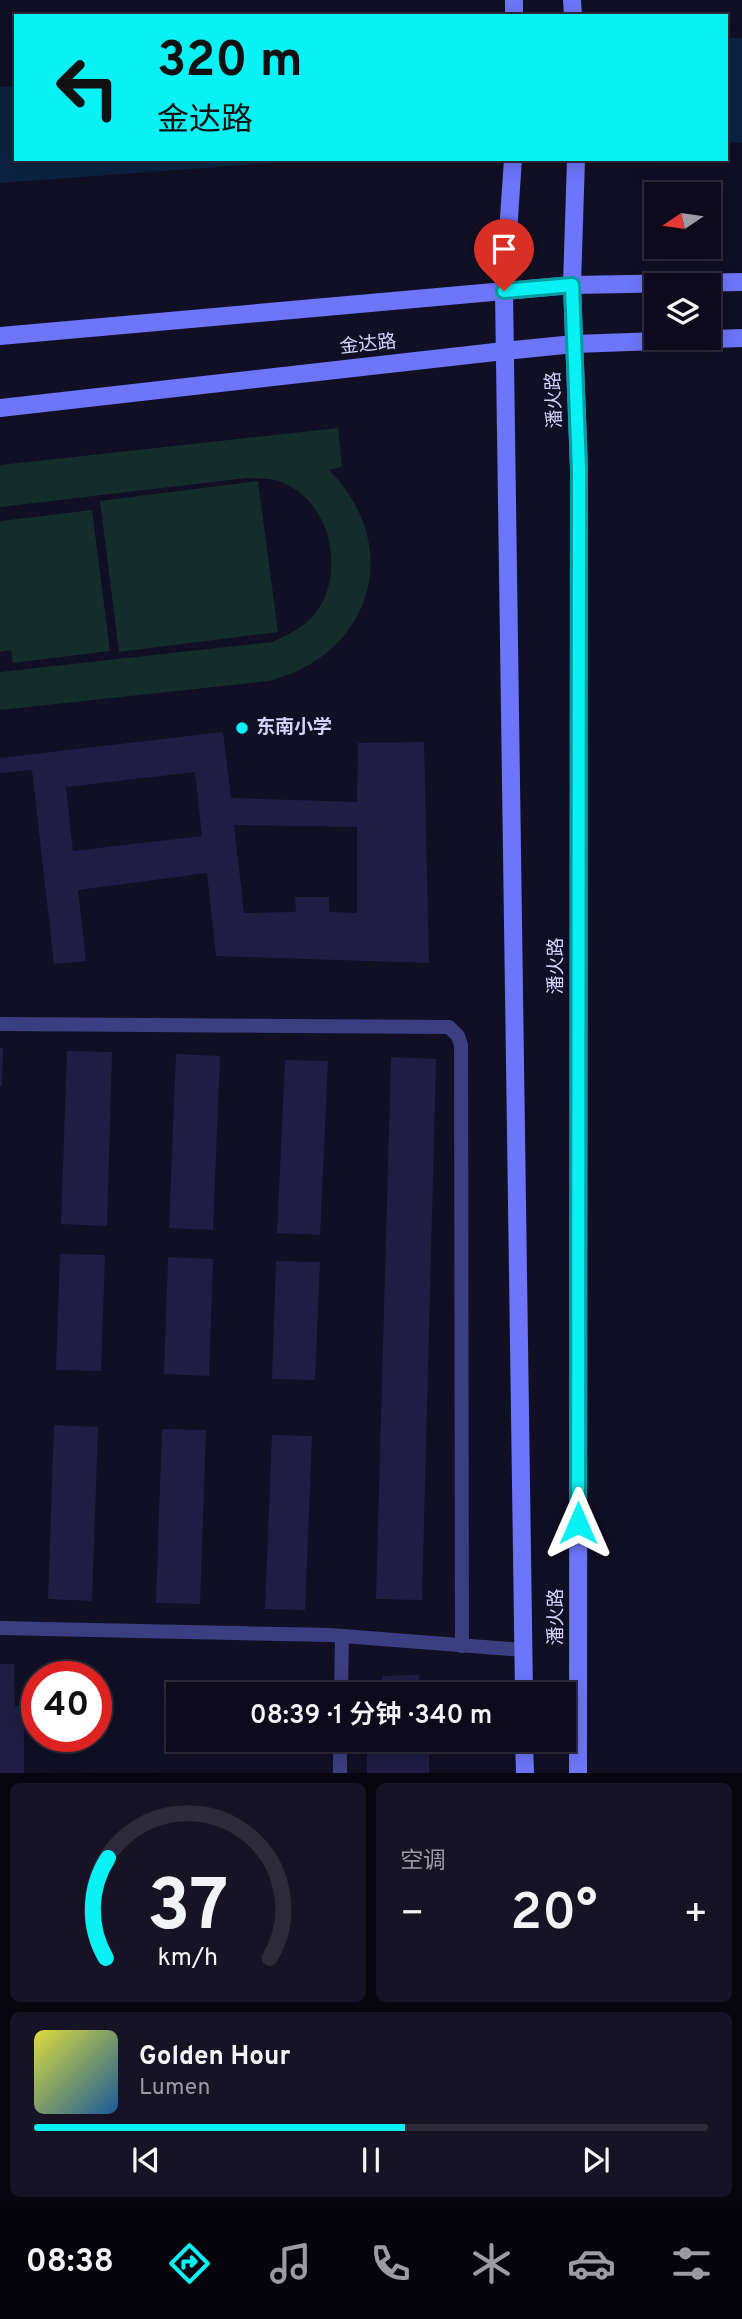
<!DOCTYPE html>
<html lang="zh">
<head>
<meta charset="utf-8">
<style>
	:root { --surface:#0d0b1b; --page:#161424; --text:#f1f3f6; --muted:#9a9ba3; --line:#2d2b3a; --accent:#08f2f5 }
	body { margin:0; font-family:Overpass,"Noto Sans SC",sans-serif; background:var(--page); color:var(--text); height:100vh; display:flex; flex-direction:column; font-size:26px; white-space:nowrap }
	* { box-sizing:border-box; margin:0 }
	p { font-size:23px; color:var(--muted) }
	.icon { flex:none; width:38px; height:38px; fill:none; stroke:currentColor; stroke-width:2; stroke-linecap:round; stroke-linejoin:round }
	.map { position:relative; height:1773px; overflow:hidden }
	.drawer { display:flex; flex-direction:column; gap:10px; padding:10px; background:#07060f; flex:1 }
	.drawer>* { flex:none }
	.top-card { position:absolute; left:14px; top:14px; width:714px; height:147px; border-radius:0px; box-shadow:0 4px 18px #0003,0 0 0 2px var(--line); background:#08f2f5; color:#111; overflow:hidden }
	.needle { width:46px; rotate:257deg }
	.buttons { position:absolute; left:644px; top:182px; display:grid; gap:14px }
	.buttons a { display:grid; place-items:center; width:77px; height:77px; border-radius:0px; background:var(--surface); box-shadow:0 4px 18px #0003,0 0 0 2px var(--line); font-size:35px }
	.speed { position:absolute; left:21px; top:1661px; display:flex; gap:14px; font-size:35px; font-weight:700; text-align:center }
	.speed>* { display:grid; place-content:center; width:91px; height:91px; border-radius:50%; background:var(--surface); box-shadow:0 4px 18px #0003,0 0 0 2px var(--line); line-height:1 }
	.speed .limit { border:10px solid #d22; background:#fff; color:#111 }
	.pin { position:absolute; display:grid; place-items:center; width:60px; height:60px; color:#fff; margin:-72px -30px; border-radius:50% 50% 50% 0; rotate:-45deg; box-shadow:0 0 7px #0007 }
	.pin .icon { rotate:45deg }
	.me { position:absolute; width:77px; margin:-38px; rotate:0deg; stroke-linejoin:round; filter:drop-shadow(0 0 5px #0008) }
	.turn { display:flex; align-items:center; gap:24px; height:147px; padding:0 28px; font-size:32px }
	.turn .icon { width:91px; height:91px; stroke-width:2.5 }
	.turn b { display:block; font-size:49px; line-height:60px }
	.big { font-size:52px; font-weight:600; line-height:1.1 }
	.drawer .card { flex:1; display:flex; flex-direction:column; justify-content:center; gap:10px; min-width:0; padding:0 24px; border-radius:10px; background:var(--page) }
	.drawer .dial { align-items:center; gap:0 }
	.dial svg { height:182px; overflow:visible; fill:none; stroke:var(--line); stroke-width:7; stroke-linecap:round; text-anchor:middle }
	.dial text { fill:var(--text); stroke:none }
	.song { display:flex; align-items:center; gap:21px }
	.cover { width:84px; height:84px; border-radius:10px; background:linear-gradient(135deg,hsl(60 70% 55%),hsl(210 70% 35%)) }
	.played { height:7px; border-radius:4px; background:linear-gradient(90deg,var(--accent) 55%,var(--line) 55%) }
	.keys { display:flex; justify-content:space-around; direction:ltr }
	.heat { display:flex; justify-content:space-between; align-items:center; font-size:38px; direction:ltr }
	.drawer .tiles { flex:1; display:grid; gap:10px; grid-template-columns:1fr 1fr }
	.card:last-child { grid-column:span 2 }
	.trip { position:absolute; left:166px; top:1682px; width:410px; height:70px; border-radius:0px; background:var(--surface); box-shadow:0 4px 18px #0003,0 0 0 2px var(--line); font-weight:600; line-height:70px; text-align:center }
	.menu { display:flex; height:112px; justify-content:space-around; align-items:center; background:#05040b; color:var(--muted) }
	.menu .icon { width:49px; height:49px }
	.menu .selected { color:var(--accent) }
	.menu b { font-size:32px; color:var(--text) }
	.map>svg:first-child { display:block }
	.green { fill:#122d2a }
	.water { fill:#0b2340 }
	.building { fill:#201c44; fill-rule:evenodd }
	.lines { fill:none; stroke-linecap:round; stroke-linejoin:round }
	.lane { stroke:#3b3f81; stroke-width:14 }
	.secondary { stroke:#6d76fa; stroke-width:18 }
	.route-casing { stroke:#059d9f; stroke-width:18 }
	.route { stroke:#08f2f5; stroke-width:12 }
	.poi-dot { fill:#08f2f5; stroke:#110f24; stroke-width:2.5 }
	.labels { text-anchor:middle; dominant-baseline:central; stroke-width:7; stroke-linejoin:round; paint-order:stroke }
	.street-label { font-size:19px; fill:#d4d3fe; stroke:#110f24 }
	.poi-label { font-size:19px; font-weight:bold; fill:#d4d3fe; stroke:#110f24; text-anchor:start }
</style>
</head>
<body>
<div class="map">
<svg width="742" height="1773" viewBox="0 0 742 1773">
	<rect width="100%" height="100%" fill="#110f24"/>
	<g class="green">
		<path d="M 338,428 L 342,467 L 329,470 C 405,547 372,654 269,681 L 0,710 L 0,672 L 272,642 C 288,635 307,626 317,611 C 347,569 329,495 275,480 C 266,478 256,479 247,478 L 0,507 L 0,465 Z"/>
		<polygon points="258,481 278,632 119,652 100,501"/>
		<polygon points="92,510 110,651 13,663 11,650 0,652 0,521"/>
	</g>
	<g class="water">
		<polygon points="726,38 742,38 742,143 726,142"/>
		<polygon points="16,86 16,159 327,159 0,183 0,87"/>
	</g>
	<g class="building">
		<path d="M 223,732 L 231,798 L 357,802 L 358,743 L 424,742 L 429,963 L 216,956 L 207,873 L 78,890 L 86,961 L 54,964 L 32,770 L 0,773 L 0,758 ZM 195,772 L 202,836 L 73,851 L 66,787 ZM 234,825 L 357,827 L 357,913 L 329,912 L 329,897 L 295,897 L 296,912 L 244,913 Z"/>
		<polygon points="0,1048 3,1048 2,1086 0,1086"/>
		<polygon points="67,1051 112,1052 107,1226 61,1224"/>
		<polygon points="176,1054 220,1056 213,1230 169,1228"/>
		<polygon points="391,1057 436,1059 422,1600 376,1599"/>
		<polygon points="285,1060 328,1061 320,1235 277,1233"/>
		<polygon points="60,1254 105,1255 101,1371 56,1370"/>
		<polygon points="168,1257 213,1259 209,1376 164,1374"/>
		<polygon points="276,1261 320,1262 315,1380 272,1379"/>
		<polygon points="54,1425 98,1427 92,1601 48,1599"/>
		<polygon points="162,1429 206,1430 200,1604 156,1603"/>
		<polygon points="272,1435 312,1436 305,1610 265,1609"/>
		<polygon points="0,1664 14,1664 15,1706 24,1706 24,1773 0,1773"/>
		<polygon points="419,1675 420,1694 382,1694 382,1676"/>
		<rect x="367" y="1740" width="62" height="33"/>
	</g>
	<g class="lines">
		<g class="lane">
			<polyline points="0,1024 449,1027 458,1036 461,1045 462,1646"/>
			<polyline points="0,1628 330,1635 523,1650"/>
			<polyline points="341,1694 342,1636"/>
			<polyline points="340,1773 340,1740"/>
		</g>
		<g class="secondary">
			<polyline points="572,0 573,16"/>
			<polyline points="514,16 514,0"/>
			<polyline points="513,159 504,291 524,1694"/>
			<polyline points="576,159 572,285 579,469 578,1773"/>
			<polyline points="0,336 572,285 742,282"/>
			<polyline points="0,408 504,351 574,344 742,338"/>
			<polyline points="524,1740 525,1773"/>
		</g>
	</g>
	<g class="lines">
		<g class="route-casing">
			<polyline id="route" points="504,291 572,285 579,469 578,1523"/>
		</g>
		<use href="#route" class="route"/>
	</g>
	<circle class="poi-dot" cx="242" cy="728" r="7"/>
	<g class="labels">
		<g class="street-label">
			<text transform="translate(368 345) rotate(-6)">金达路</text>
			<text transform="translate(555 400) rotate(-92)">潘火路</text>
			<text transform="translate(557 966) rotate(-90)">潘火路</text>
			<text transform="translate(557 1617) rotate(-90)">潘火路</text>
		</g>
		<g class="poi-label">
			<text x="256" y="728">东南小学</text>
		</g>
	</g>
</svg>
<div class="buttons">
<a><svg class="needle" viewBox="-14 -14 28 28"><path d="M0-13l5 13h-10z" fill="#e53935"/><path d="M0 13l5-13h-10z" fill="#9a9ba3"/></svg></a>
<a><svg class="icon" aria-label="layers" viewBox="0 0 24 24"><path d="M12 4l9 5-9 5-9-5zM3 14l9 5 9-5"/></svg></a>
</div>
<div class="speed"><div class="limit">40</div></div>
<div class="pin" style="left:504px;top:291px;background:#d93025"><svg class="icon" aria-label="arrive" viewBox="0 0 24 24"><path d="M6 21V4h12l-3 4 3 4H6"/></svg></div>
<svg class="me" style="left:578px;top:1523px" viewBox="-20 -20 40 40"><path d="M0-17L14 15 0 8-14 15z" fill="#08f2f5" stroke="#fff" stroke-width="4"/></svg>
<div class="trip">08:39 · 1 分钟 · 340 m</div>
<div class="top-card">
<div class="turn"><svg class="icon" aria-label="left" viewBox="0 0 24 24"><path d="M17 20v-9H6M10 6l-5 5 5 5"/></svg><div><b>320 m</b>金达路</div></div>
</div>
</div>
<section class="drawer">
<div class="tiles">
<div class="card dial"><svg viewBox="0 0 100 80">
<path d="M14 69A42 42 0 1 1 86 69"/>
<path d="M14 69A42 42 0 0 1 15 25" stroke="#08f2f5"/>
<text x="50" y="56" font-size="32" font-weight="700">37</text>
<text x="50" y="72" font-size="11">km/h</text>
</svg></div>
<div class="card"><p>空调</p>
<div class="heat"><a>−</a><b class="big">20°</b><a>+</a></div>
</div>
<div class="card">
<div class="song"><i class="cover"></i><div><b>Golden Hour</b><p>Lumen</p></div></div>
<div class="played"></div>
<div class="keys"><svg class="icon" aria-label="previous" viewBox="0 0 24 24"><path d="M18 5L8 12l10 7zM5 5v14"/></svg><svg class="icon" aria-label="pause" viewBox="0 0 24 24"><path d="M8 5v14M16 5v14"/></svg><svg class="icon" aria-label="next" viewBox="0 0 24 24"><path d="M6 5l10 7-10 7zM19 5v14"/></svg></div>
</div>
</div>
</section>
<nav class="menu">
<b>08:38</b>
<svg class="icon selected" aria-label="directions" viewBox="0 0 24 24"><path d="M12 3l9 9-9 9-9-9zM9 14v-3h6M13 9l2 2-2 2"/></svg>
<svg class="icon" aria-label="music" viewBox="0 0 24 24"><path d="M9 18V5l10-2v13"/><circle cx="6" cy="18" r="3"/><circle cx="16" cy="16" r="3"/></svg>
<svg class="icon" aria-label="phone" viewBox="0 0 24 24"><path d="M5 4h4l2 5-3 2q2 4 5 5l2-3 5 2v4C11 20 4 13 5 4z"/></svg>
<svg class="icon" aria-label="climate" viewBox="0 0 24 24"><path d="M12 3v18M4 7l16 10M4 17L20 7"/></svg>
<svg class="icon" aria-label="car" viewBox="0 0 24 24"><path d="M5 17H2v-5l4-1 3-4h7l3 4 3 1v5h-3M9 17h6M6 11h13"/><circle cx="7" cy="17" r="2"/><circle cx="17" cy="17" r="2"/></svg>
<svg class="icon" aria-label="filters" viewBox="0 0 24 24"><path d="M4 7h16M4 17h16"/><circle cx="9" cy="7" r="2"/><circle cx="15" cy="17" r="2"/></svg>
</nav>
</body>
</html>
